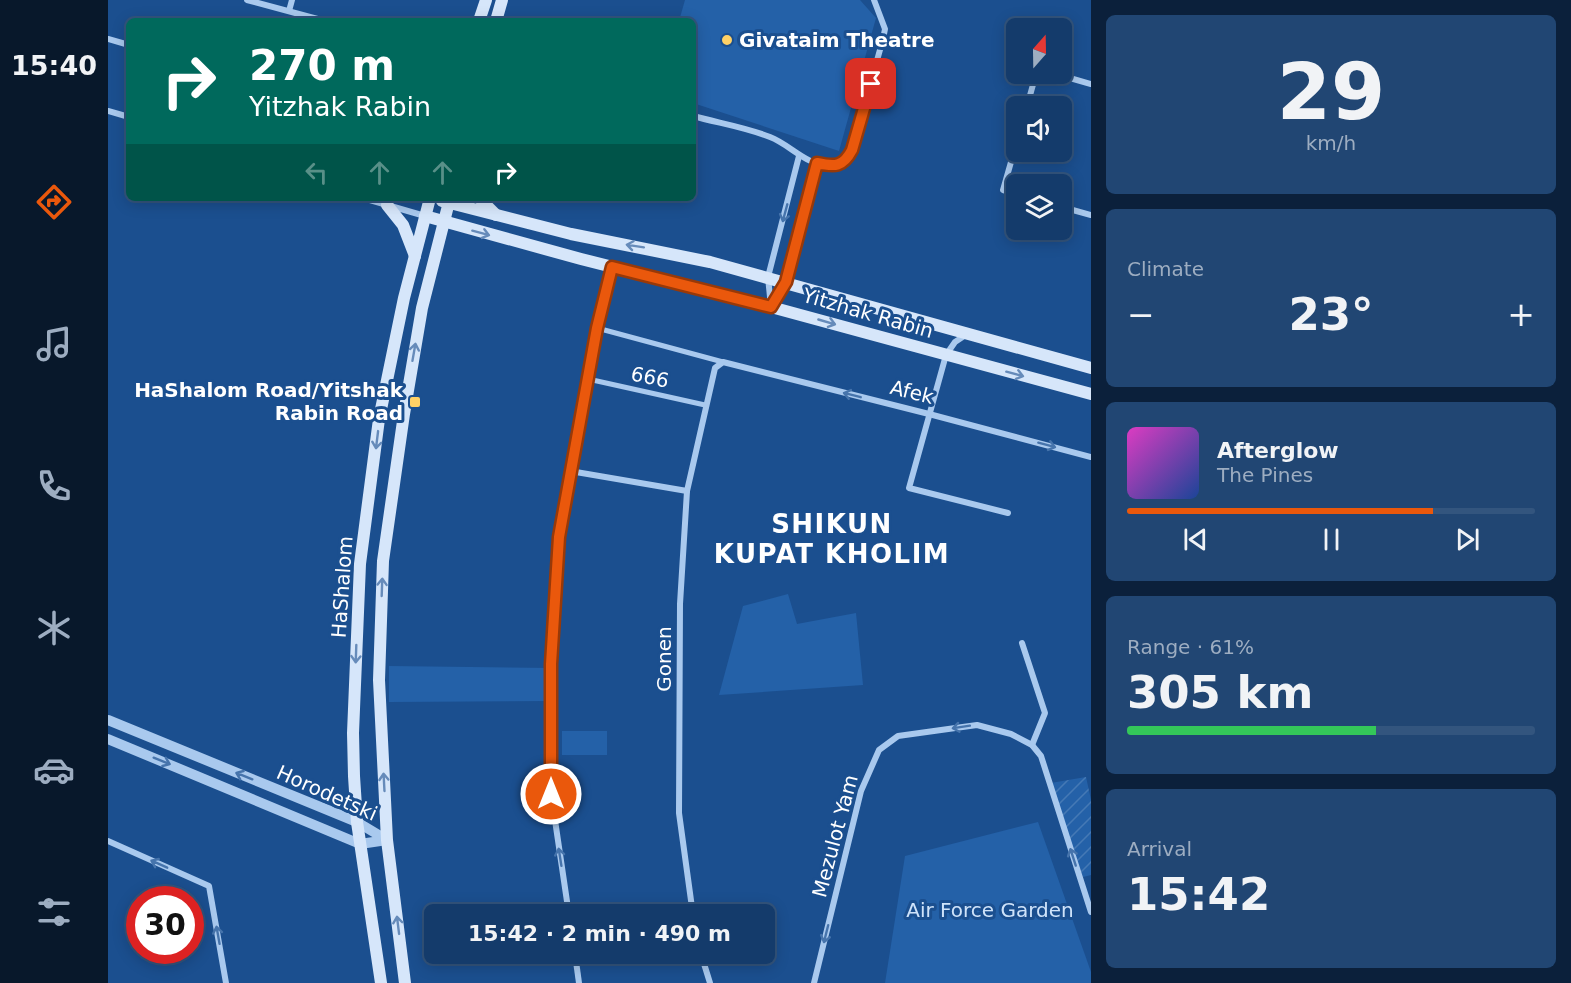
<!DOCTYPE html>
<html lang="en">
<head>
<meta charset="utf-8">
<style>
	:root { --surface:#143b6b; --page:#214673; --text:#f1f3f6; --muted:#9dadc1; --line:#33557e; --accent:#ea580c }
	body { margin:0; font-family:"DejaVu Sans",sans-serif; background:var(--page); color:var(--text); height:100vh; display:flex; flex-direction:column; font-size:22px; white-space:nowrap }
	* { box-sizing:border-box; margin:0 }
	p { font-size:20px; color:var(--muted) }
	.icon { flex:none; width:33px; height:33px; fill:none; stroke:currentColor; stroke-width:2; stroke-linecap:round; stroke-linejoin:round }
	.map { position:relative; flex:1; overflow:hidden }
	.side { display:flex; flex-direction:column; gap:15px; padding:15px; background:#0b203b; width:480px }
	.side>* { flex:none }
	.hud { position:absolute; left:18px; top:18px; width:570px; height:183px; border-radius:9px; box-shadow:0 3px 15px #0003,0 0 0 2px var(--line); background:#00695c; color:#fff; overflow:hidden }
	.needle { width:39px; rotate:20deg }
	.buttons { position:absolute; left:898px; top:18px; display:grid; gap:12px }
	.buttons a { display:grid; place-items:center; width:66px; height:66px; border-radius:9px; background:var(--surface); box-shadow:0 3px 15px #0003,0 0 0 2px var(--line); font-size:30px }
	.speed { position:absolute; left:18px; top:886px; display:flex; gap:12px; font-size:30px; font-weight:700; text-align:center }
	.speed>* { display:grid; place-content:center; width:78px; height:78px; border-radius:50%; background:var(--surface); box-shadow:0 3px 15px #0003,0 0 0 2px var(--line); line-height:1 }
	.speed .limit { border:9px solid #d22; background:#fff; color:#111 }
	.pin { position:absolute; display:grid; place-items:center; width:51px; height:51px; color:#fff; margin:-26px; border-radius:12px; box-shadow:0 3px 9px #0006 }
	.me { position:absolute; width:66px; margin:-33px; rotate:0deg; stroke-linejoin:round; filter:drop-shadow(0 0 4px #0008) }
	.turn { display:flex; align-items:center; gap:21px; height:126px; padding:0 24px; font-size:27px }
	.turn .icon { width:78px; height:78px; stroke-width:2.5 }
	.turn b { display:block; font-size:42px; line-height:51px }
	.lanes { display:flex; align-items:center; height:57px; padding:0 24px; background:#0003; justify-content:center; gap:30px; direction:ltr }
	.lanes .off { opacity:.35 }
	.big { font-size:45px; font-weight:800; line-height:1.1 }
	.side .widget { flex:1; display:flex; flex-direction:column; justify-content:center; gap:9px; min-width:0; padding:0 21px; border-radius:9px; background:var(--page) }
	.side .dial { align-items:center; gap:0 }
	.dial b { font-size:78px; line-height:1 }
	.song { display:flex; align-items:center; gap:18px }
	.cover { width:72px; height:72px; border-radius:9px; background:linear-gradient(135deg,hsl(310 70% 55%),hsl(220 70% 35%)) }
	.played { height:6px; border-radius:3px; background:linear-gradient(90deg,var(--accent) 75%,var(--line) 75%) }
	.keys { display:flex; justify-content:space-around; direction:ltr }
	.heat { display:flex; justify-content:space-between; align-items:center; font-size:33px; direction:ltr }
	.charge { height:9px; border-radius:4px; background:linear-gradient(90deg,#34c759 61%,var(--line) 0) }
	.trip { position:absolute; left:316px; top:904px; width:351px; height:60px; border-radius:9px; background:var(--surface); box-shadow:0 3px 15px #0003,0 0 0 2px var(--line); font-weight:800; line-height:60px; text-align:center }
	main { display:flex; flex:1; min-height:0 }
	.menu { display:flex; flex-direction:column; width:108px; justify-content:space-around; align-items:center; background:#08182b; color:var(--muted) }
	.menu .icon { width:42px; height:42px }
	.menu .on { color:var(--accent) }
	.menu b { font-size:27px; color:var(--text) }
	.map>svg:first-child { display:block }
	.park { fill:#2461a8 }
	.garden { fill:url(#garden-furrows) }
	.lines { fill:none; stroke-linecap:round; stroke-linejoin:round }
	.pedestrian { stroke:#a9c9ee; stroke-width:5 }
	.minor { stroke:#a9c9ee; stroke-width:6 }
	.tertiary { stroke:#a9c9ee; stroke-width:10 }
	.secondary { stroke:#d6e6fa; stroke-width:12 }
	.oneway { stroke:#4674ac }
	.oneway2 { stroke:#668bba }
	.route-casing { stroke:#983908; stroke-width:15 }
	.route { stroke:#ea580c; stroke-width:10 }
	.poi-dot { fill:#ffd166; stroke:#1b4f8f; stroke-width:2 }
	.labels { text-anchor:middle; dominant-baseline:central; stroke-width:6; stroke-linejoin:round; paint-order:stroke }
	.poi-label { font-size:20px; font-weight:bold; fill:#fff; stroke:#1b4f8f; text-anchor:start }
	.street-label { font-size:20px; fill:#fff; stroke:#1b4f8f }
	.park-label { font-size:20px; fill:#cfe3fa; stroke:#1b4f8f }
	.district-label { font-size:26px; font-weight:bold; letter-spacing:1.5px; fill:#fff; stroke:#1b4f8f }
</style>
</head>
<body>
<main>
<nav class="menu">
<b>15:40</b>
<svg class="icon on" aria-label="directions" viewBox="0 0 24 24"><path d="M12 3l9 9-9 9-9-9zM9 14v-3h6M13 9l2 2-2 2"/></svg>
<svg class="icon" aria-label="music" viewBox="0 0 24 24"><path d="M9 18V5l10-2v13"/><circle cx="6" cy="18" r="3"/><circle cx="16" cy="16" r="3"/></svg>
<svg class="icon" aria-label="phone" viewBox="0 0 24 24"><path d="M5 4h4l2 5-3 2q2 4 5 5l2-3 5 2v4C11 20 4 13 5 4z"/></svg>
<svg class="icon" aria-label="climate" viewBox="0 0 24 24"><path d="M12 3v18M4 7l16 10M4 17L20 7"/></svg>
<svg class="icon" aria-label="car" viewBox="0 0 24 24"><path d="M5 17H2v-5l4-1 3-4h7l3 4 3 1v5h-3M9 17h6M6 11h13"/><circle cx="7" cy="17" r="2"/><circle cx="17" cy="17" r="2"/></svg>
<svg class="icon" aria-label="filters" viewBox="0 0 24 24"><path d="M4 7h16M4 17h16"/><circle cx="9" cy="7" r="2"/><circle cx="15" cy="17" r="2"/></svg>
</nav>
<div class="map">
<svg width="983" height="983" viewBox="0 0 983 983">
	<defs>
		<pattern id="garden-furrows" width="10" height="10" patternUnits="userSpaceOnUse" patternTransform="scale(1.5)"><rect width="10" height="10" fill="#2461a8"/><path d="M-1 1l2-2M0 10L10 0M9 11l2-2" fill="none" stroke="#4579b5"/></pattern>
	</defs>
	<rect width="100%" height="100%" fill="#1b4f8f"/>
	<g class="park">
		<polygon points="577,0 752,0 768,18 731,151 585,103 585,21 571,21"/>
		<polygon points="680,594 689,624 748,613 755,685 611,695 635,606"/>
		<polygon points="281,666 443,668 444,701 281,702"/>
		<rect x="454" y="731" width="45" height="24"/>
		<polygon points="930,822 983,972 983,983 777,983 797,856"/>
	</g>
	<polygon class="garden" points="978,777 983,800 983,875 975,877 943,783"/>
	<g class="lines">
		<g class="pedestrian">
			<polyline points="489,328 615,362"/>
			<polyline points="480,379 597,405"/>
		</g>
		<g class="minor">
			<polyline points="139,0 217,21"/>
			<polyline points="181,11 184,0"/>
			<polyline points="0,39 21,45"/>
			<polyline points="948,74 983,84"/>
			<polyline points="919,106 928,74"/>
			<polyline points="0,111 21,117"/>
			<path d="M 585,116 C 610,123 637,127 662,137 C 683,145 698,166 724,166 C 734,166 740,158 744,150 L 775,39 L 777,29 L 766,0"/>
			<polyline points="909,141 895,190 909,194"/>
			<polyline points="255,198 317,216"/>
			<polyline points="954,207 983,215"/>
			<polyline points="663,307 660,277 691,156"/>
			<polyline points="663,307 678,282 709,163"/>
			<polyline points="859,334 847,342 838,355 801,488 900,513"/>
			<polyline points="462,471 579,491"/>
			<polyline points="914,643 937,713 924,745"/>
			<polyline points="0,841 101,886 118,983"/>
			<polyline points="461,915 443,793 443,664 451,537 489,328 504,267"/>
			<polyline points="585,915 571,813 572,604 579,491 607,368 615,362 821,414 983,457"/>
			<polyline points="467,954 471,983"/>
			<polyline points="593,954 602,983"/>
			<polyline points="706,983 753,791 771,750 790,736 869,725 903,734 924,745 933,756 983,912"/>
		</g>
		<g class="tertiary">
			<polyline points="0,720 249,822 279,840"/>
			<polyline points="0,739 252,844 279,840"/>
		</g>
		<g class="secondary">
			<polyline points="371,21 378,0"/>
			<polyline points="388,21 394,0"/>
			<polyline points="371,198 388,215"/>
			<polyline points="334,201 463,234 602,262 983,368"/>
			<polyline points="279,205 295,225 307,256"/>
			<polyline points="317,216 473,259 663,307 983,394"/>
			<polyline points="273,983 249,822 246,776 245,733 252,564 271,419 296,298 322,198"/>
			<polyline points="297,983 279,840 271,680 275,561 296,414 314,308 342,198"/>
		</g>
	</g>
	<defs><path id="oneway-shaft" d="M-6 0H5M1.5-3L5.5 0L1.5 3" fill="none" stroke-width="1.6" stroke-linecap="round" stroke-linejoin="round" transform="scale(1.5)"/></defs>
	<g class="oneway">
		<use href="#oneway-shaft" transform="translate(677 213) rotate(105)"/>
		<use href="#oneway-shaft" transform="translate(744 395) rotate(-166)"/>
		<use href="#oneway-shaft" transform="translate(939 445) rotate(15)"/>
		<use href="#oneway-shaft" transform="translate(853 727) rotate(171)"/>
		<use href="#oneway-shaft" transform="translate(54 761) rotate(22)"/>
		<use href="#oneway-shaft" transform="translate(136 776) rotate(-158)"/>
		<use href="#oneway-shaft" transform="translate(452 857) rotate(-99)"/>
		<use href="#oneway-shaft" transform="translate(965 857) rotate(-108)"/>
		<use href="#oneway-shaft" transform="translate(51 864) rotate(-156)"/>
		<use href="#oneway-shaft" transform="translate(718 934) rotate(104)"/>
		<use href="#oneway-shaft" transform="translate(110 935) rotate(-100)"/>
	</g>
	<g class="oneway2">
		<use href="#oneway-shaft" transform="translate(373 233) rotate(15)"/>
		<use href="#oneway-shaft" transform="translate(527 246) rotate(-171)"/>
		<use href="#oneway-shaft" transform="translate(719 322) rotate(16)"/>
		<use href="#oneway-shaft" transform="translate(306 352) rotate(-80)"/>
		<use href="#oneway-shaft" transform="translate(907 374) rotate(15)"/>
		<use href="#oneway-shaft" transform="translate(269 440) rotate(97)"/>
		<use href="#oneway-shaft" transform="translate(274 587) rotate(-88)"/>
		<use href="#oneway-shaft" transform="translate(248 654) rotate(92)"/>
		<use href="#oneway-shaft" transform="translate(276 782) rotate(-93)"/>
		<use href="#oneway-shaft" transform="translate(290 925) rotate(-97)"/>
	</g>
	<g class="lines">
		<g class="route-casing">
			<path id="route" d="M 443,794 L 443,664 L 451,537 L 489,328 L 504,267 L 663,307 L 678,282 L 709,163 C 727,167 735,167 744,150 L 763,84"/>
		</g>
		<use href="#route" class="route"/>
	</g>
	<g class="poi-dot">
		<circle cx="619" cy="40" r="6"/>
		<rect x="301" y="396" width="12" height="12" rx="3"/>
	</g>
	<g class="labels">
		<g class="poi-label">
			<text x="631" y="40">Givataim Theatre</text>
			<text x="295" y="390" text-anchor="end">HaShalom Road/Yitshak<tspan x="295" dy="23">Rabin Road</tspan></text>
		</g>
		<g class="street-label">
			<text transform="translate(760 313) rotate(16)">Yitzhak Rabin</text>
			<text transform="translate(542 377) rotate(12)">666</text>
			<text transform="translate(804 392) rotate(14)">Afek</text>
			<text transform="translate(234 587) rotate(-86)">HaShalom</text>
			<text transform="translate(556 659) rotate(-90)">Gonen</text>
			<text transform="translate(219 793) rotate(24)">Horodetski</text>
			<text transform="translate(727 836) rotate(-75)">Mezulot Yam</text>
		</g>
		<g class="park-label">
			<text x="882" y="910">Air Force Garden</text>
		</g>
		<g class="district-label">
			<text x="724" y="524">SHIKUN<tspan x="724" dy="30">KUPAT KHOLIM</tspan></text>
		</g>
	</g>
</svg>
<div class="buttons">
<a><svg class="needle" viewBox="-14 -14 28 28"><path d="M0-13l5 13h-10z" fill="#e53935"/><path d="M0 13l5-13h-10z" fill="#9dadc1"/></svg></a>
<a><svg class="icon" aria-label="sound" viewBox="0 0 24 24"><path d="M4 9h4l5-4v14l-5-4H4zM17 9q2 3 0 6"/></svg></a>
<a><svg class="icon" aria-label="layers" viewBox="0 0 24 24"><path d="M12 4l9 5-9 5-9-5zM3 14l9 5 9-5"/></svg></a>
</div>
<div class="speed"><div class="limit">30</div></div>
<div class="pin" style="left:763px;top:84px;background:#d93025"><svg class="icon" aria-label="arrive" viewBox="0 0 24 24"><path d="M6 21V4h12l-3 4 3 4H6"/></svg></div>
<svg class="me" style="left:443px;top:794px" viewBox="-20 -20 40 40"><circle r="17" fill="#ea580c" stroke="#fff" stroke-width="3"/><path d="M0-11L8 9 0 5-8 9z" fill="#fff"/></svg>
<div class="trip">15:42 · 2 min · 490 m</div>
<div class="hud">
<div class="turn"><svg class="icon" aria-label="right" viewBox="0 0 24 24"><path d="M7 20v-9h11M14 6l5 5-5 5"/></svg><div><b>270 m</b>Yitzhak Rabin</div></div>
<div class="lanes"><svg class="icon off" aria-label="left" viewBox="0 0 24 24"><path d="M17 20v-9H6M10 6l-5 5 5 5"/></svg><svg class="icon off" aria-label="ahead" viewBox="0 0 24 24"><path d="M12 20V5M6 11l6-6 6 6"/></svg><svg class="icon off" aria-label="ahead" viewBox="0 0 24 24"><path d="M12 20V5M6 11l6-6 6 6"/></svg><svg class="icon" aria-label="right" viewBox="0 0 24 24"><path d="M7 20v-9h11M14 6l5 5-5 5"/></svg></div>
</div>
</div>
<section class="side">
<div class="widget dial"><b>29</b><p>km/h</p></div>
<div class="widget"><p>Climate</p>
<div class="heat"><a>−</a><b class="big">23°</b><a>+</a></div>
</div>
<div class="widget">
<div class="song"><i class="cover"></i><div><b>Afterglow</b><p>The Pines</p></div></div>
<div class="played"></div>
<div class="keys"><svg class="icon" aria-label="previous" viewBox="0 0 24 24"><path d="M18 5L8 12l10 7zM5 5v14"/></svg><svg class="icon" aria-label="pause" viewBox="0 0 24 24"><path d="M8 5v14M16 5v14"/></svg><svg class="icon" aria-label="next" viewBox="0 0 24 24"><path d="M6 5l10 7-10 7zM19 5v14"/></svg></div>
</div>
<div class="widget"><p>Range · 61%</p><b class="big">305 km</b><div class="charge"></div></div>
<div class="widget"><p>Arrival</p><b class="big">15:42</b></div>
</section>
</main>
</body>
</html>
